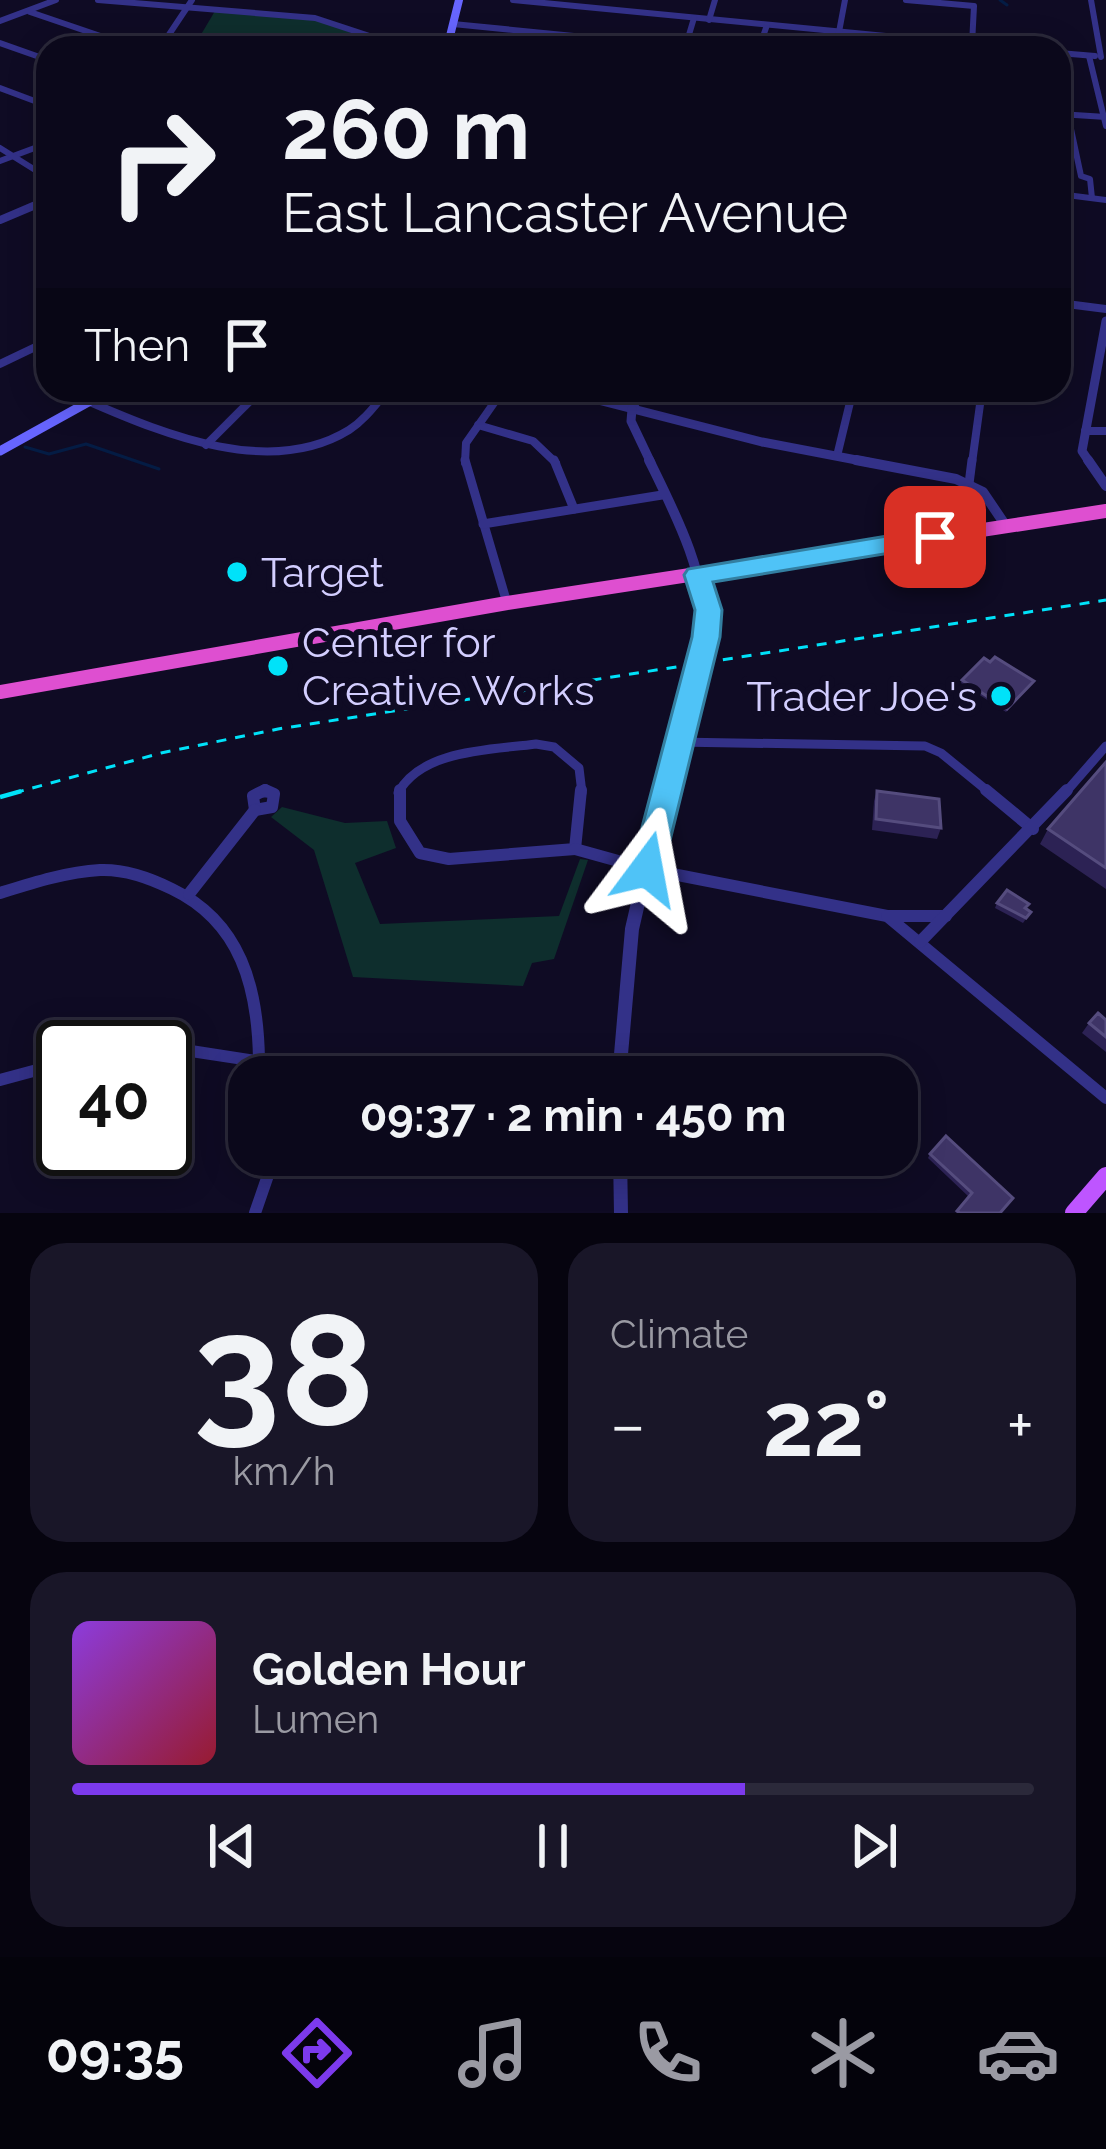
<!DOCTYPE html>
<html lang="en">
<head>
<meta charset="utf-8">
<style>
	:root { --surface:#0b081b; --page:#191628; --text:#f1f3f6; --muted:#9a9aa3; --line:#2b293a; --accent:#7c3aed }
	body { margin:0; font-family:Raleway,sans-serif; background:var(--page); color:var(--text); height:100vh; display:flex; flex-direction:column; font-size:45px; white-space:nowrap }
	* { box-sizing:border-box; margin:0 }
	p { font-size:39px; color:var(--muted) }
	.icon { flex:none; width:66px; height:66px; fill:none; stroke:currentColor; stroke-width:2; stroke-linecap:round; stroke-linejoin:round }
	.map { position:relative; height:1213px; overflow:hidden }
	.panel { display:flex; flex-direction:column; gap:30px; padding:30px; background:#06040f; flex:1 }
	.panel>* { flex:none }
	.guide { position:absolute; left:36px; top:36px; width:1035px; height:366px; border-radius:36px; box-shadow:0 6px 30px #0003,0 0 0 3px var(--line); background:#0b081b; color:var(--text); overflow:hidden }
	.speed { position:absolute; left:36px; top:1020px; display:flex; gap:24px; font-size:60px; font-weight:700; text-align:center }
	.speed>* { display:grid; place-content:center; width:156px; height:156px; border-radius:50%; background:var(--surface); box-shadow:0 6px 30px #0003,0 0 0 3px var(--line); line-height:1 }
	.speed .limit { border:6px solid #111; border-radius:18px; background:#fff; color:#111 }
	.pin { position:absolute; display:grid; place-items:center; width:102px; height:102px; color:#fff; margin:-51px; border-radius:24px; box-shadow:0 6px 18px #0006 }
	.me { position:absolute; width:132px; margin:-66px; rotate:13deg; stroke-linejoin:round; filter:drop-shadow(0 0 9px #0008) }
	.turn { display:flex; align-items:center; gap:42px; height:252px; padding:0 48px; font-size:54px }
	.turn .icon { width:156px; height:156px; stroke-width:2.5 }
	.turn b { display:block; font-size:84px; line-height:102px }
	.then { display:flex; align-items:center; height:114px; padding:0 48px; background:#0003; gap:24px; font-size:45px }
	.big { font-size:90px; font-weight:700; line-height:1.1 }
	.panel .card { flex:1; display:flex; flex-direction:column; justify-content:center; gap:18px; min-width:0; padding:0 42px; border-radius:36px; background:var(--page) }
	.panel .dial { align-items:center; gap:0 }
	.dial b { font-size:156px; line-height:1 }
	.song { display:flex; align-items:center; gap:36px }
	.cover { width:144px; height:144px; border-radius:18px; background:linear-gradient(135deg,hsl(270 70% 55%),hsl(350 70% 35%)) }
	.played { height:12px; border-radius:6px; background:linear-gradient(90deg,var(--accent) 70%,var(--line) 70%) }
	.keys { display:flex; justify-content:space-around; direction:ltr }
	.heat { display:flex; justify-content:space-between; align-items:center; font-size:66px; direction:ltr }
	.panel .tiles { flex:1; display:grid; gap:30px; grid-template-columns:1fr 1fr }
	.card:last-child { grid-column:span 2 }
	.trip { position:absolute; left:228px; top:1056px; width:690px; height:120px; border-radius:36px; background:var(--surface); box-shadow:0 6px 30px #0003,0 0 0 3px var(--line); font-weight:700; line-height:120px; text-align:center }
	.tab-bar { display:flex; height:192px; justify-content:space-around; align-items:center; background:#04030b; color:var(--muted) }
	.tab-bar .icon { width:84px; height:84px }
	.tab-bar .current { color:var(--accent) }
	.tab-bar b { font-size:54px; color:var(--text) }
	.map>svg:first-child { display:block }
	.green { fill:#0e2e2d }
	.lines { fill:none; stroke-linecap:round; stroke-linejoin:round }
	.stream { stroke:#041c44; stroke-width:3 }
	.minor-far3 { stroke:#333188; stroke-width:6 }
	.minor-far2 { stroke:#333188; stroke-width:8 }
	.minor-far1 { stroke:#333188; stroke-width:9 }
	.minor { stroke:#333188; stroke-width:12 }
	.tertiary-far3 { stroke:#333188; stroke-width:6 }
	.tertiary-far2 { stroke:#333188; stroke-width:9 }
	.tertiary-far1 { stroke:#333188; stroke-width:10 }
	.tertiary { stroke:#333188; stroke-width:14 }
	.secondary-far1 { stroke:#6765ff; stroke-width:8 }
	.secondary { stroke:#6765ff; stroke-width:9 }
	.primary { stroke:#be55ff; stroke-width:18 }
	.trunk { stroke:#de4fd0; stroke-width:14 }
	.rail-far1 { stroke:#00e2f9; stroke-width:3; stroke-dasharray:10 9; stroke-linecap:butt }
	.rail { stroke:#00e2f9; stroke-width:4.5; stroke-dasharray:22 20; stroke-linecap:butt }
	.tertiary-bridge { stroke:#333188; stroke-width:10 }
	.wall { fill:#2c2254 }
	.building { fill:#3e3466; stroke:#554c7e; stroke-width:3 }
	.route { fill:#4fc3f7; stroke:#337fa1; stroke-width:3 }
	.poi-dot { fill:#00e2f9; stroke:#0f0b24; stroke-width:4.5 }
	.labels { text-anchor:middle; dominant-baseline:central; stroke-width:12; stroke-linejoin:round; paint-order:stroke }
	.poi-label { font-size:42px; fill:#d3ceff; stroke:#0f0b24; text-anchor:start }
</style>
</head>
<body>
<div class="map">
<svg width="1106" height="1213" viewBox="0 0 1106 1213">
	<rect width="100%" height="100%" fill="#0f0b24"/>
	<g class="green">
		<polygon points="215,11 321,21 372,41 370,48 193,48"/>
		<polygon points="282,807 345,823 387,821 396,848 355,863 380,924 559,916 580,859 588,860 554,959 532,963 523,986 353,977 314,850 271,817"/>
	</g>
	<g class="lines">
		<g class="stream">
			<polyline points="1000,0 1007,5"/>
			<polyline points="25,447 49,454 86,444 159,469"/>
		</g>
		<g class="minor-far3">
			<polyline points="98,0 315,18 406,48"/>
			<polyline points="513,0 1010,48"/>
			<polyline points="906,0 974,6 972,44"/>
			<polyline points="1091,0 1101,57"/>
			<polyline points="30,12 124,44 161,46"/>
			<polyline points="709,20 715,0"/>
			<polyline points="0,21 56,0"/>
			<polyline points="453,24 686,47"/>
			<polyline points="0,43 48,60"/>
			<polyline points="160,48 192,0"/>
			<polyline points="685,48 694,18"/>
			<polyline points="759,48 767,25"/>
			<polyline points="836,48 845,0"/>
			<polyline points="1059,53 1095,56"/>
			<polyline points="1089,56 1106,126"/>
			<polyline points="0,88 48,106"/>
			<polyline points="1059,114 1106,117"/>
			<polyline points="1068,115 1081,176 1090,179 1092,198"/>
			<polyline points="0,161 48,143"/>
			<polyline points="1059,194 1106,200"/>
			<polyline points="38,204 48,200"/>
		</g>
		<g class="minor-far2">
			<polyline points="0,220 45,201"/>
			<polyline points="1059,303 1106,309"/>
			<polyline points="0,364 48,341"/>
			<path d="M 90,402 C 166,435 271,478 349,430 C 365,420 376,404 388,390"/>
			<polyline points="632,409 644,390"/>
			<polyline points="478,425 533,441 556,463"/>
			<polyline points="1085,431 1106,431"/>
			<polyline points="206,445 261,390"/>
			<polyline points="837,456 853,390"/>
			<polyline points="465,463 466,443 503,390"/>
			<polyline points="972,463 982,390"/>
		</g>
		<g class="minor-far1">
			<polyline points="465,460 507,603"/>
			<polyline points="554,460 574,509"/>
			<polyline points="969,484 972,460"/>
			<polyline points="483,524 662,495"/>
			<polyline points="677,742 925,746 941,753 990,793"/>
			<polyline points="259,793 272,793"/>
			<path d="M 398,793 C 422,749 492,750 536,744 L 554,747 L 579,768 L 582,793"/>
			<polyline points="1065,793 1106,746"/>
		</g>
		<g class="minor">
			<polyline points="400,790 400,821 420,853 449,859 575,849 581,790"/>
			<polyline points="986,790 1033,829"/>
			<polyline points="255,810 253,796 265,790"/>
			<polyline points="255,810 272,807 274,794 265,790"/>
			<polyline points="575,849 647,869 887,916 1106,1098"/>
			<path d="M 0,893 C 32,883 66,872 100,870 C 124,869 150,878 172,889 C 241,922 258,988 259,1060"/>
			<polyline points="189,894 255,810"/>
			<polyline points="887,916 946,916"/>
			<polyline points="920,942 1067,790"/>
			<polyline points="165,1047 360,1077"/>
			<polyline points="0,1080 63,1063"/>
			<polyline points="255,1213 275,1155"/>
		</g>
		<polyline class="tertiary-far3" points="0,148 48,178"/>
		<g class="tertiary-far2">
			<polyline points="559,390 762,442 872,463"/>
			<polyline points="632,409 631,421 651,463"/>
			<polyline points="1090,463 1082,451 1106,321"/>
		</g>
		<g class="tertiary-far1">
			<path d="M 649,460 C 677,517 706,573 706,637"/>
			<polyline points="856,460 956,479 983,492 1006,526"/>
			<polyline points="1088,460 1106,486"/>
			<polyline points="664,793 694,688"/>
		</g>
		<g class="tertiary">
			<polyline points="619,1077 632,929 664,790"/>
			<polyline points="620,1155 621,1213"/>
		</g>
		<polyline class="secondary-far1" points="447,48 459,0"/>
		<polyline class="secondary" points="0,451 110,390"/>
		<polyline class="primary" points="1074,1213 1106,1176"/>
		<polyline class="trunk" points="0,692 507,603 1106,511"/>
		<polyline class="rail-far1" points="14,793 161,753 278,729 1106,600"/>
		<polyline class="rail" points="0,797 25,790"/>
		<polyline class="tertiary-bridge" points="694,688 706,637"/>
	</g>
	<g class="wall">
		<polygon points="962,680 1032,684 1006,712 961,683"/>
		<polygon points="1106,762 1106,889 1040,844 1048,829"/>
		<polygon points="877,791 941,828 937,839 872,830 874,801"/>
		<polygon points="997,903 1025,908 1031,912 1023,923 995,908"/>
		<polygon points="1106,1020 1106,1052 1082,1033 1089,1023"/>
		<polygon points="930,1154 1000,1213 956,1213 969,1197 928,1158"/>
	</g>
	<g class="building">
		<polygon points="995,657 1034,681 1007,709 962,680 984,658 990,662"/>
		<polygon points="1106,762 1106,868 1048,829"/>
		<polygon points="877,791 939,799 941,828 876,819"/>
		<polygon points="1007,890 1029,904 1025,908 1031,912 1026,918 997,903"/>
		<polygon points="1098,1013 1106,1020 1106,1037 1089,1023"/>
		<polygon points="946,1136 1013,1198 1000,1213 960,1213 957,1211 972,1193 930,1154"/>
	</g>
	<polygon class="route" points="935,528 948,537 945,544 713,582 722,610 720,637 663,869 659,879 647,883 636,879 631,869 692,637 695,610 684,575 688,569"/>
	<g class="poi-dot">
		<circle cx="237" cy="572" r="12"/>
		<circle cx="278" cy="666" r="12"/>
		<circle cx="1001" cy="696" r="12"/>
	</g>
	<g class="labels">
		<g class="poi-label">
			<text x="261" y="572">Target</text>
			<text x="302" y="642">Center for<tspan x="302" dy="48">Creative Works</tspan></text>
			<text x="977" y="696" text-anchor="end">Trader Joe's</text>
		</g>
	</g>
</svg>
<div class="speed"><div class="limit">40</div></div>
<div class="pin" style="left:935px;top:537px;background:#d93025"><svg class="icon" aria-label="arrive" viewBox="0 0 24 24"><path d="M6 21V4h12l-3 4 3 4H6"/></svg></div>
<svg class="me" style="left:647px;top:869px" viewBox="-20 -20 40 40"><path d="M0-17L14 15 0 8-14 15z" fill="#4fc3f7" stroke="#fff" stroke-width="4"/></svg>
<div class="trip">09:37 · 2 min · 450 m</div>
<div class="guide">
<div class="turn"><svg class="icon" aria-label="right" viewBox="0 0 24 24"><path d="M7 20v-9h11M14 6l5 5-5 5"/></svg><div><b>260 m</b>East Lancaster Avenue</div></div>
<div class="then">Then<svg class="icon" aria-label="arrive" viewBox="0 0 24 24"><path d="M6 21V4h12l-3 4 3 4H6"/></svg></div>
</div>
</div>
<section class="panel">
<div class="tiles">
<div class="card dial"><b>38</b><p>km/h</p></div>
<div class="card"><p>Climate</p>
<div class="heat"><a>−</a><b class="big">22°</b><a>+</a></div>
</div>
<div class="card">
<div class="song"><i class="cover"></i><div><b>Golden Hour</b><p>Lumen</p></div></div>
<div class="played"></div>
<div class="keys"><svg class="icon" aria-label="previous" viewBox="0 0 24 24"><path d="M18 5L8 12l10 7zM5 5v14"/></svg><svg class="icon" aria-label="pause" viewBox="0 0 24 24"><path d="M8 5v14M16 5v14"/></svg><svg class="icon" aria-label="next" viewBox="0 0 24 24"><path d="M6 5l10 7-10 7zM19 5v14"/></svg></div>
</div>
</div>
</section>
<nav class="tab-bar">
<b>09:35</b>
<svg class="icon current" aria-label="directions" viewBox="0 0 24 24"><path d="M12 3l9 9-9 9-9-9zM9 14v-3h6M13 9l2 2-2 2"/></svg>
<svg class="icon" aria-label="music" viewBox="0 0 24 24"><path d="M9 18V5l10-2v13"/><circle cx="6" cy="18" r="3"/><circle cx="16" cy="16" r="3"/></svg>
<svg class="icon" aria-label="phone" viewBox="0 0 24 24"><path d="M5 4h4l2 5-3 2q2 4 5 5l2-3 5 2v4C11 20 4 13 5 4z"/></svg>
<svg class="icon" aria-label="climate" viewBox="0 0 24 24"><path d="M12 3v18M4 7l16 10M4 17L20 7"/></svg>
<svg class="icon" aria-label="car" viewBox="0 0 24 24"><path d="M5 17H2v-5l4-1 3-4h7l3 4 3 1v5h-3M9 17h6M6 11h13"/><circle cx="7" cy="17" r="2"/><circle cx="17" cy="17" r="2"/></svg>
</nav>
</body>
</html>
